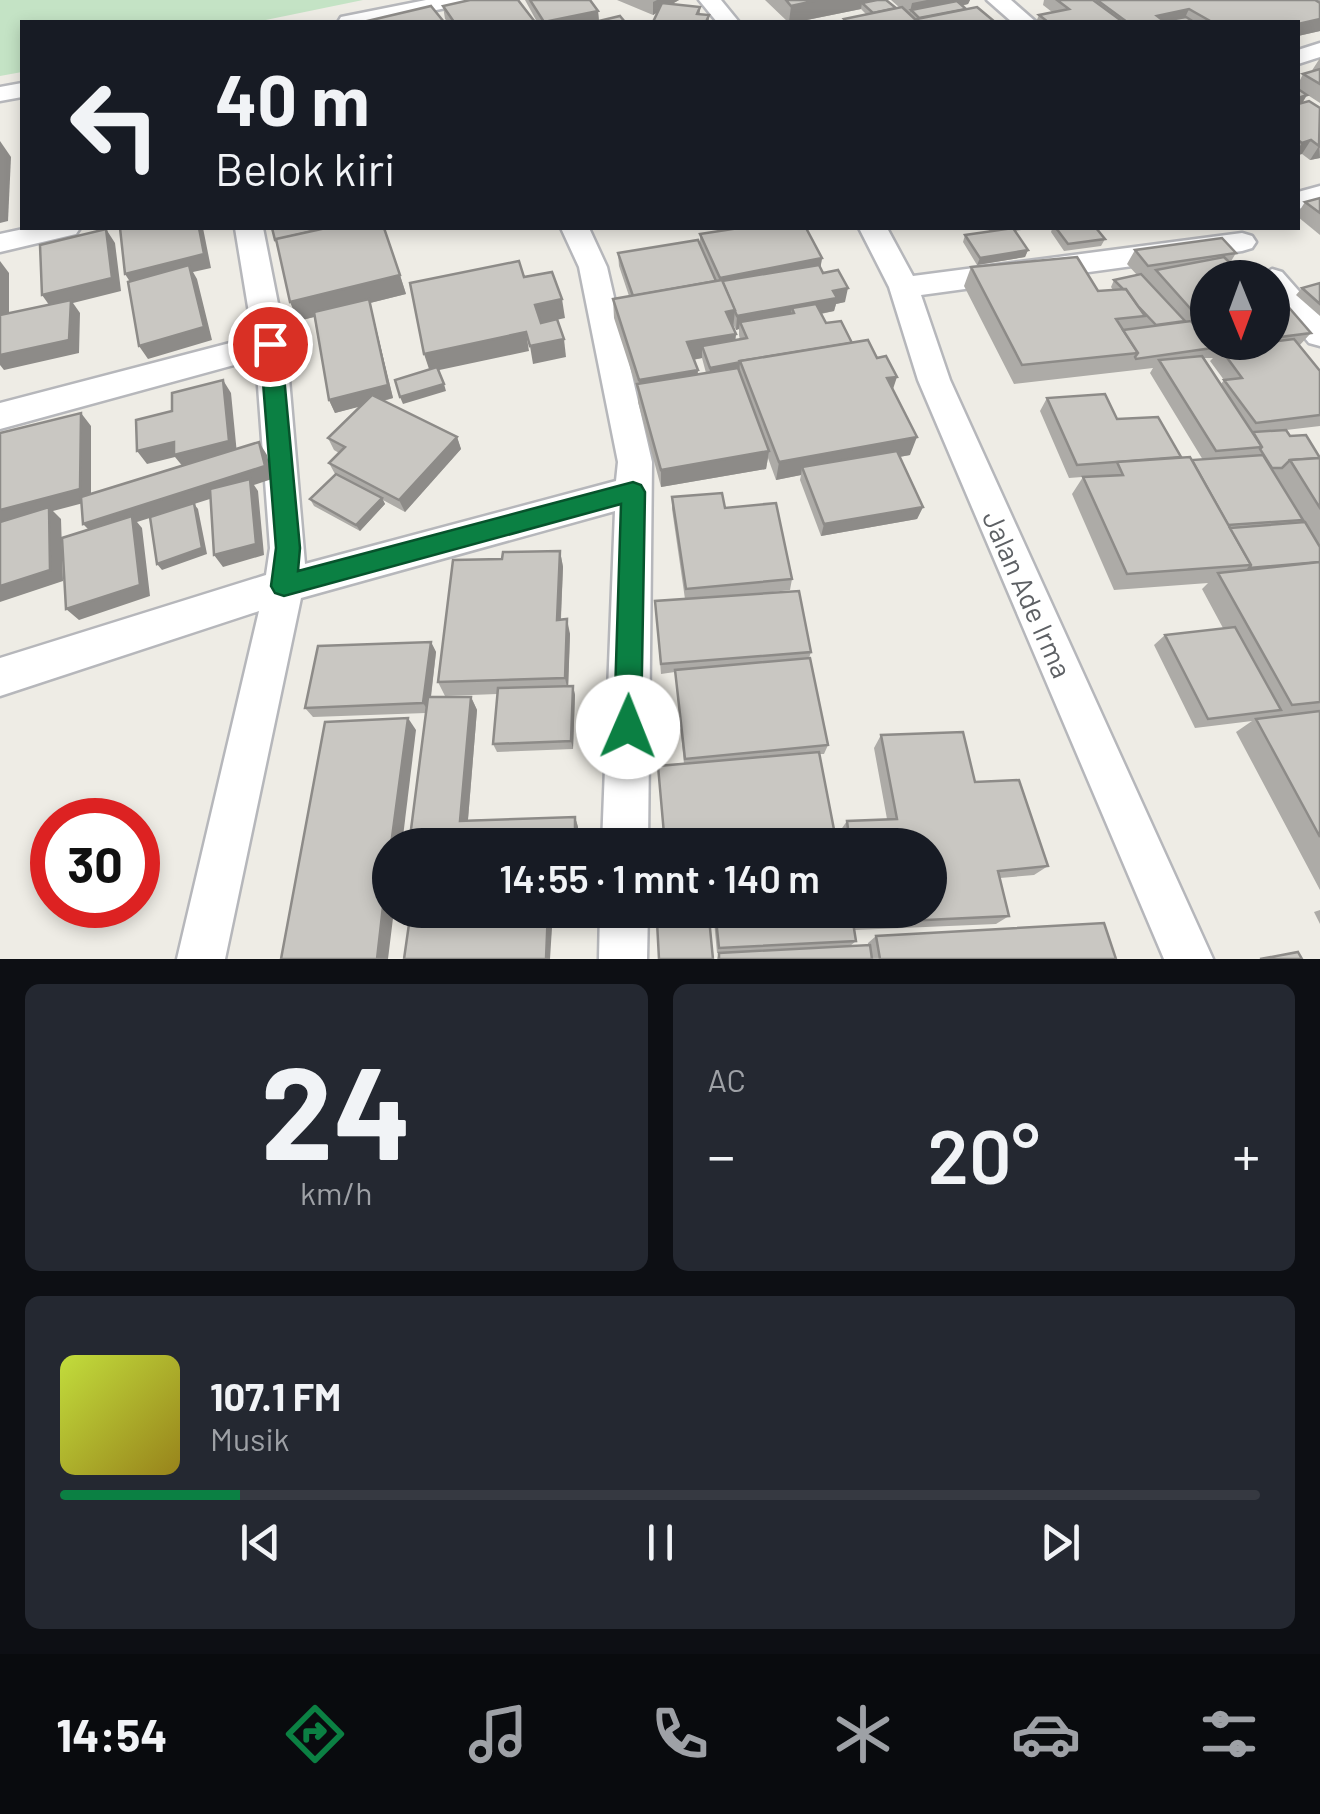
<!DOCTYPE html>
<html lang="id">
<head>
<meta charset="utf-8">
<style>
	:root { --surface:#171b24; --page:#242831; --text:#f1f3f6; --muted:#9ea1a6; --line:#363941; --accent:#0b8043 }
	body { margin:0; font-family:Barlow,sans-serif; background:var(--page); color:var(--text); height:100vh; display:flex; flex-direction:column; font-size:38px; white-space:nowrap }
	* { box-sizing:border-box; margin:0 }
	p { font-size:32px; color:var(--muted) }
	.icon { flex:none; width:55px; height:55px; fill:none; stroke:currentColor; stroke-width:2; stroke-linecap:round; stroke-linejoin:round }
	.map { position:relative; height:959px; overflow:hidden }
	.drawer { display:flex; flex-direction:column; gap:25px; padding:25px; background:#0d0f14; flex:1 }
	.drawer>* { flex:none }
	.top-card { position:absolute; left:20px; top:20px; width:1280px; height:210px; border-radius:0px; box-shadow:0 5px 15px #0003; background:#171b24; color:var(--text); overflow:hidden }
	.needle { width:65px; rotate:179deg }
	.buttons { position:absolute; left:1190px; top:260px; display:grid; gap:20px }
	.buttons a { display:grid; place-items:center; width:100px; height:100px; border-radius:50%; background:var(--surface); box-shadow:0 5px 15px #0003; font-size:50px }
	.speed { position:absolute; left:30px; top:798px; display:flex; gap:20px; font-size:50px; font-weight:700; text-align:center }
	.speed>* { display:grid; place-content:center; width:130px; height:130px; border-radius:50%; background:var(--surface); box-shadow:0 5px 15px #0003; line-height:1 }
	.speed .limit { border:15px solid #d22; background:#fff; color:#111 }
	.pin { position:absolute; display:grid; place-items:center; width:85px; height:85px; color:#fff; margin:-42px; border:5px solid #fff; border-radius:50%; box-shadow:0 2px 10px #0007 }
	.me { position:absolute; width:110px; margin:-55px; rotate:1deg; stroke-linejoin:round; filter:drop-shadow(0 0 8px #0008) }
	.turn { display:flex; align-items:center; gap:35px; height:210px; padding:0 30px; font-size:45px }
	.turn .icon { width:130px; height:130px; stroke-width:2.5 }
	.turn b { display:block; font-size:70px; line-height:85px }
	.big { font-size:75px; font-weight:600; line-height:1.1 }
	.drawer .widget { flex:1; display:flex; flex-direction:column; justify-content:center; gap:15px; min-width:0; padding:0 35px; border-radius:15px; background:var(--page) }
	.drawer .dial { align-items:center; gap:0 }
	.dial b { font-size:130px; line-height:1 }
	.song { display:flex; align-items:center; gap:30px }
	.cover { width:120px; height:120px; border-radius:15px; background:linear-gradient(135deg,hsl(70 70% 55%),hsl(50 70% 35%)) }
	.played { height:10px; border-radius:5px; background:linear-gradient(90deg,var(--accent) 15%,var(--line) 15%) }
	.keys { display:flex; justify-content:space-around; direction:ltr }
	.heat { display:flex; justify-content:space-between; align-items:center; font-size:55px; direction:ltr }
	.drawer .tiles { flex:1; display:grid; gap:25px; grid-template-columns:1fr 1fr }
	.widget:last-child { grid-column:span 2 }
	.trip { position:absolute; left:372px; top:828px; width:575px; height:100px; border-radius:50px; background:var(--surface); box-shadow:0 5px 15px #0003; font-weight:600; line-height:100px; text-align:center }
	.dock { display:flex; height:160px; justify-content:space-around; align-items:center; background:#090b0e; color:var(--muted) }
	.dock .icon { width:70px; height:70px }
	.dock .selected { color:var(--accent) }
	.dock b { font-size:45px; color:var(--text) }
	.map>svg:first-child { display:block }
	.green { fill:#c4e3c5 }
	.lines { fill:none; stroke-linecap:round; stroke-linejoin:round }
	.minor-casing { stroke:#b6b7bb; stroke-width:5 }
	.minor { fill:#fff; fill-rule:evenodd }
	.wall { fill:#adaba7; fill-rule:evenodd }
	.shaded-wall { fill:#8d8b88 }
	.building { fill:#c9c7c2; stroke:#8d8b88; stroke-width:2.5 }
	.route { fill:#0b8043; stroke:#07532c; stroke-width:2.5 }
	.labels { text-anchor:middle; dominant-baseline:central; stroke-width:8; stroke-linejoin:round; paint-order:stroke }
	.street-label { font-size:28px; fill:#5d6064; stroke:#fff }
</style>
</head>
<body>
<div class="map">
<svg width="1320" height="959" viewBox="0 0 1320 959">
	<rect width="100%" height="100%" fill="#eeece5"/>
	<polygon class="green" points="0,0 363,0 256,22 22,22 22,72 0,76"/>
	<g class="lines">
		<g class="minor-casing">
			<g id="minor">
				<polygon points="426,0 469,0 465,4 379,22 338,22 341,17"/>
				<polygon points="699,0 721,0 739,22 717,22"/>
				<polygon points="987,0 1011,0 1036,22 1012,22"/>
				<polygon points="1320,43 1320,57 1298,64 1298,50"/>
				<polygon points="22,83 22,97 0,101 0,87"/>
				<polygon points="1320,186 1320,203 1298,209 1298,192"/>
				<polygon points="28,228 80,228 76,234 0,252 0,234"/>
				<polygon points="235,228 263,228 286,344 305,564 616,481 618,462 579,267 561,228 589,228 607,267 652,462 648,845 602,845 615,511 301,598 225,959 177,959 259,611 0,696 0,658 266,575 270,548 256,359 0,429 0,403 253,337"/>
				<polygon points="859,228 887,228 913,276 1242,233 1252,236 1256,242 1252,248 1242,251 921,295 950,380 1213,959 1164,959 918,380 889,287"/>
				<polygon points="1272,269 1282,272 1320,315 1320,346 1309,343 1272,299 1272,278 1258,278"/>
				<polygon points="600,910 648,910 647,959 599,959"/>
			</g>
		</g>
		<use href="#minor" class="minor"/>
	</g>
	<g class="wall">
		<polygon points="525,0 590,0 598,11 599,21 625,22 537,22"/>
		<polygon points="617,0 679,0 672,4 700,7 700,14 709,15 709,22 653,22 658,12 653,15"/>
		<polygon points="765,0 886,0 896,8 900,8 891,0 970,0 968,4 962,6 966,9 995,22 843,22 844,19 866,14 861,9 797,22 788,22"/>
		<polygon points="1044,0 1320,0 1320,31 1298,36 1298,22 1036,22 1039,15 1052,12 1043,5"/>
		<polygon points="443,6 535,22 448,22 445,19"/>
		<polygon points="1320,58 1320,103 1303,92 1303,102 1320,108 1320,158 1310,160 1302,154 1298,155 1298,84 1303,74 1311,72"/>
		<polygon points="1320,198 1320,235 1298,217 1298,213 1305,202"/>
		<polygon points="987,228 1036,228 1015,231 1028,250 1025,257 977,265 963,242 965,235 990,232"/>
		<polygon points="1049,228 1096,228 1105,239 1101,246 1064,251 1051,232 1052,229"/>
		<polygon points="385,229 406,294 370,303 393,398 384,401 457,437 461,449 405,512 383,500 385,504 360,531 314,506 310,499 335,474 329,463 339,453 334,450 328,438 360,406 335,413 329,400 314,317 298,321 275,240"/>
		<path d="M 700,234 L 822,258 L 820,268 L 845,302 L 836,304 L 834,311 L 821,314 L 826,323 L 852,343 L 893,390 L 910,455 L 899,457 L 923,507 L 917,519 L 821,536 L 800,480 L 801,475 L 776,480 L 768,458 L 766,469 L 661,487 L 638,402 L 638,392 L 614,318 L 613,299 L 629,296 L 619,266 L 618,253 L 700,244 ZM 733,324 L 736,330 L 739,329 L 739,335 L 740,340 L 735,340 L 736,334 ZM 702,358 L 706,373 L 697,374 L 693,360 Z"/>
		<path d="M 1135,250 L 1236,253 L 1230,263 L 1208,278 L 1208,342 L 1272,342 L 1272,304 L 1311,333 L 1299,346 L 1320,371 L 1320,426 L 1286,430 L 1290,436 L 1320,457 L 1320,890 L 1236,732 L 1252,721 L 1195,728 L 1154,645 L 1165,635 L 1223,628 L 1202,589 L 1208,583 L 1114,590 L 1072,494 L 1083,477 L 1108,475 L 1069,478 L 1040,411 L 1047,398 L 1117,419 L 1181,457 L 1192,460 L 1203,460 L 1150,373 L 1153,368 L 1014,384 L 964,286 L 971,267 L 1098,291 L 1113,290 L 1111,287 L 1114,280 L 1137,275 L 1127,264 ZM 1205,358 L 1213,358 L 1210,361 L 1224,380 L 1221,384 L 1204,359 Z"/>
		<polygon points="1320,283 1320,316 1296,295 1302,288"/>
		<polygon points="672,497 725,508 792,579 790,590 756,594 811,652 809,658 828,745 824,754 819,754 837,845 664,845 658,766 684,764 675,672 661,674 656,612 655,601 685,599 672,509"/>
		<polygon points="560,551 563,567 561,619 570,634 568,686 573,686 575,695 573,749 497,752 493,744 497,694 445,696 438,682 502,559"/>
		<polygon points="431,642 436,652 431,697 471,697 477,710 468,820 575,817 578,827 578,845 409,845 426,713 313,717 305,708"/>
		<polygon points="881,735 975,782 1048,866 1034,875 1000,878 1009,916 996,924 855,930 852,910 930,910 930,845 842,845 840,831 847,821 887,819 874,748"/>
		<polygon points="713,910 851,910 856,941 850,946 717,953"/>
		<polygon points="1320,910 1320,924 1314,912"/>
		<polygon points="876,936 1116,959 717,959 719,953 868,945 868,943"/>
	</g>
	<g class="shaded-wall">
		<polygon points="657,0 679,0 653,15 653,2"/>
		<polygon points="818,0 882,0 862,3 861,9 797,22 789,22 791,6"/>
		<polygon points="927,0 970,0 968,4 915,15 911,10 909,16 912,3"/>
		<polygon points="1189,9 1183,22 1165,22 1157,16"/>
		<polygon points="598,11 599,22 544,22"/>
		<polygon points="1320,19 1320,31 1298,36 1298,24"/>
		<polygon points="1307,95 1299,109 1298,109 1298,98"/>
		<polygon points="1311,140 1302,154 1298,155 1298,149 1302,143"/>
		<polygon points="0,141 11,157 8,221 0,223"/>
		<polygon points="1319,146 1320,158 1310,160"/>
		<polygon points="199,228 203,228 211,268 193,272 197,279 212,340 148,359 139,346 134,288 125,274"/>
		<polygon points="106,229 115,243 121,291 73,303 80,313 79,353 4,370 0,365 0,355 52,309 42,295"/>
		<polygon points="1028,250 1025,257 977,265 980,258"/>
		<polygon points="822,258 820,271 719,292 720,278"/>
		<polygon points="0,261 9,273 9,319 0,321"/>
		<polygon points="400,275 406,294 370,303 393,398 335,413 329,400 370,303 298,321 290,302"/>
		<polygon points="848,288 845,302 836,304 834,311 793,319 794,313 792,308 790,319 740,322 739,329 736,330 737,316"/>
		<polygon points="562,299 565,318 538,324 535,305"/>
		<polygon points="735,310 733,329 726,312"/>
		<polygon points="1208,314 1208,326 1198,322 1194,328 1188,329 1197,316"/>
		<polygon points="526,332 529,351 430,372 424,354"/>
		<polygon points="736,334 734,352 702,346 702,358 686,361 687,342"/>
		<polygon points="564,339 566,357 533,364 530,346"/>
		<polygon points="740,362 739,375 709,381 710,368"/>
		<polygon points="698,370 697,388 640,393 639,380"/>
		<polygon points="897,377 891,395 887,378"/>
		<polygon points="223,380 231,393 237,454 184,468 175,457 147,464 137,451"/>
		<polygon points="444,384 446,391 403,404 400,397"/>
		<polygon points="81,413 91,426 91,501 53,511 61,519 63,581 0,602 0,510"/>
		<polygon points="457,437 461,449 405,512 399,500"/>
		<polygon points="917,437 910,455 805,474 802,467 801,475 776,480 779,462"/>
		<polygon points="259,442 267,455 272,479 254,485 258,491 264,555 223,567 214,555 251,486 194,504 198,509 207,554 162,570 157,564 194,504 137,522 142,528 150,596 79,620 66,609 95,536 83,524"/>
		<polygon points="769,451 766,469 661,487 661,470"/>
		<polygon points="382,498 385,504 360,531 356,525"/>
		<polygon points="923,507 917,519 821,536 824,524"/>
		<polygon points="560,551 563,567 560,635 557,620"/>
		<polygon points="567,619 570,634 568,692 565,678"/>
		<polygon points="431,642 436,652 429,712 423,703"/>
		<polygon points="573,686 575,695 573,749 571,741"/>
		<polygon points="471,697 477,710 467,831 460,821"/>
		<polygon points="408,718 416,730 402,845 391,845"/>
		<polygon points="575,817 578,827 578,845 575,845"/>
		<polygon points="390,855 390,910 394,910 388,959 377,959"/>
		<polygon points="548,910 553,912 550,959 546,959"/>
	</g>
	<g class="building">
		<polygon points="470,0 518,0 535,22 454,22 443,6"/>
		<polygon points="530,0 590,0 598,11 544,22"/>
		<polygon points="786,0 818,0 791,6"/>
		<polygon points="877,0 886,0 896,8 873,13 862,3"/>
		<polygon points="1057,0 1093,0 1123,22 1048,22 1039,15 1069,9"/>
		<polygon points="1097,0 1315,0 1320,3 1320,19 1298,24 1298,22 1212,22 1189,9 1157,16 1165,22 1127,22"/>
		<polygon points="957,1 966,9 919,18 911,10"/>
		<polygon points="662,3 700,7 697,14 709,15 706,22 653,22"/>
		<polygon points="431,6 444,22 363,22"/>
		<polygon points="902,7 918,22 847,22 844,19"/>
		<polygon points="977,7 995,22 920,22 917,19"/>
		<polygon points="620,16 625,22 600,22 599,21"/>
		<polygon points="1186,17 1194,22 1163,21"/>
		<polygon points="1320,69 1320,84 1303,74"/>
		<polygon points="1298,89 1307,95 1298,98"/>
		<polygon points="1309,101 1320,108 1319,146 1311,140 1302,143 1298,140 1298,104"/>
		<polygon points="1320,198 1320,213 1305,202"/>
		<polygon points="120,228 199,228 204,254 125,274"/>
		<polygon points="272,228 326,228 275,240"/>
		<polygon points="326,228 384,228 400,275 290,302 276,239"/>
		<polygon points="739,228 806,228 822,258 720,278 700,234"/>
		<polygon points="1013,228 1028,250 980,258 965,235"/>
		<polygon points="1056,228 1096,228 1105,239 1068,244"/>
		<polygon points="106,229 112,278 42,295 40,245"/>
		<polygon points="1222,238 1236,253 1148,266 1135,250"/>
		<polygon points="698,240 716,281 633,296 618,253"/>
		<polygon points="1077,257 1098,291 1126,289 1145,316 1116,319 1138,353 1022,365 971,267"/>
		<polygon points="1224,257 1245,278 1208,278 1208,314 1197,316 1156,270"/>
		<polygon points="519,261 524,277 552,272 562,299 535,305 541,323 557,319 564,339 530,346 526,332 424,354 410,283"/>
		<polygon points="189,265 204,327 139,346 128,282"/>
		<polygon points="819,265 823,273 838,270 848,288 833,291 837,298 737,316 722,281"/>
		<polygon points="1141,274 1185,321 1156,325 1138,306 1126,289 1123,289 1114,280"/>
		<polygon points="722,280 735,310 726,312 736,334 687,342 698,370 639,380 613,299"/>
		<polygon points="1320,283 1320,304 1302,288"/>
		<polygon points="369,299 388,385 329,400 314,312"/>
		<polygon points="71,300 69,340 0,355 0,315"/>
		<polygon points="1285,303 1311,333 1272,338 1272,304"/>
		<polygon points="816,304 826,323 841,321 852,343 740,361 741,362 710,368 702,346 747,338 740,322 794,313 792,308"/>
		<polygon points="1191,321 1212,348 1136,359 1135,357 1138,353 1123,330"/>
		<polygon points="1208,321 1208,335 1198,322"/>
		<polygon points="1294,339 1320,371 1320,415 1256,423 1224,380 1242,378 1220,348"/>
		<polygon points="868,340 877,358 886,356 897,377 887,378 917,437 779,462 740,361"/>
		<polygon points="1213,342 1237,342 1215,345"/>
		<polygon points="1202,356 1262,447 1216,451 1159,360"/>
		<polygon points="437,367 444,384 400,397 395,380"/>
		<polygon points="738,368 769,451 661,470 637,384"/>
		<polygon points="223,380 229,441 174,455 174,442 137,451 136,420 172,411 172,393"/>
		<polygon points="1105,394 1117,419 1158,417 1181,457 1077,465 1047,398"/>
		<polygon points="372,395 457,437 399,500 329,463 345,447 328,438"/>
		<polygon points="81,413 80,489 0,510 0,433"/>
		<polygon points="1286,430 1290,436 1306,435 1320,458 1290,460 1282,468 1272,468 1260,449 1262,447 1253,432"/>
		<polygon points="259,442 265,466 83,524 81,497"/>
		<polygon points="897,451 923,507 824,524 802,467"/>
		<polygon points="1263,455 1303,520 1228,525 1192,460"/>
		<polygon points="1190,457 1251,565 1127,574 1083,477 1123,475 1117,462"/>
		<polygon points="1320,458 1320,508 1290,460"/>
		<polygon points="336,474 382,498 356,525 310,499"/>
		<polygon points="250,479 256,544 214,555 210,489"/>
		<polygon points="722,493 725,508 776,503 792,579 686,589 672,497"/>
		<polygon points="194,503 202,548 157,564 150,517"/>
		<polygon points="49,507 50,570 0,586 0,522"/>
		<polygon points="132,516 140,585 66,609 62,538"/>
		<polygon points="1305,522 1320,547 1320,562 1249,568 1251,565 1230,528"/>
		<polygon points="560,551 557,620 567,619 565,678 438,682 453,560 502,559 503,552"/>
		<polygon points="1320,562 1320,702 1292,705 1218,573"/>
		<polygon points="799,591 811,652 661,664 655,601"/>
		<polygon points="1235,627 1281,710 1208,719 1165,635"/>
		<polygon points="431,642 423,703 305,708 318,646"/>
		<polygon points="810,658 828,745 685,759 675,670"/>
		<polygon points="573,686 571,741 493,744 498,688"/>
		<polygon points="428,697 471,697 460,821 575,817 575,845 409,845"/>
		<polygon points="1320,711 1320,837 1256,719"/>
		<polygon points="408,718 391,845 390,845 377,959 281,959 325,722"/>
		<polygon points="963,732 975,782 1019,780 1048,866 998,871 1009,916 863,923 861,910 930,910 930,845 850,845 847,821 897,819 881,735"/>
		<polygon points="819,752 837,845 665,845 658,766"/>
		<polygon points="411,910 548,910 546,959 404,959"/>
		<polygon points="715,910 851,910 856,941 719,948"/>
		<polygon points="709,918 713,959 659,959 657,922"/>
		<polygon points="1104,923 1116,959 880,959 876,936"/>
		<polygon points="870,945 872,959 719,959 719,953"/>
		<polygon points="1298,952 1302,959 1260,959"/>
	</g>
	<polygon class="route" points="270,336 281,344 300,548 298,571 633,482 641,485 645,492 641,727 637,737 628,741 618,737 614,727 621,504 284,596 275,593 271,586 276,548 260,344"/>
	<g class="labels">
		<g class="street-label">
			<text transform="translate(1028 594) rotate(66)">Jalan Ade Irma</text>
		</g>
	</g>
</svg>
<div class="buttons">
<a><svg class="needle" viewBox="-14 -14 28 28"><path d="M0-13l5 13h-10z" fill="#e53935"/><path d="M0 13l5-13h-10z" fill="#9ea1a6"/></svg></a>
</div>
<div class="speed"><div class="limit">30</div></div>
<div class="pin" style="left:270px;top:344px;background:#d93025"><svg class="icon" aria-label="arrive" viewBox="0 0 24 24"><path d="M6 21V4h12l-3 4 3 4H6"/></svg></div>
<svg class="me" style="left:628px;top:727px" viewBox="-20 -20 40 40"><circle r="19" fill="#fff"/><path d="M0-13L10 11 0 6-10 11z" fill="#0b8043"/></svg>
<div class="trip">14:55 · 1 mnt · 140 m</div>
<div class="top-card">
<div class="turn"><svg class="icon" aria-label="left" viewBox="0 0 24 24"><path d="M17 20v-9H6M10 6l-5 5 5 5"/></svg><div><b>40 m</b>Belok kiri</div></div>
</div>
</div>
<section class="drawer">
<div class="tiles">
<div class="widget dial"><b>24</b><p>km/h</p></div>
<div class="widget"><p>AC</p>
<div class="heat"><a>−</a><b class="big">20°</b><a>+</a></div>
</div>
<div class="widget">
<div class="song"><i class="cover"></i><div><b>107.1 FM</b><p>Musik</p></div></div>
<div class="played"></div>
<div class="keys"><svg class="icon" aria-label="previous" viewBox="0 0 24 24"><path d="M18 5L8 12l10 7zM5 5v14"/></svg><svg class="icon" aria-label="pause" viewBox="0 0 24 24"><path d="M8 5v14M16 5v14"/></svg><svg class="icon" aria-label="next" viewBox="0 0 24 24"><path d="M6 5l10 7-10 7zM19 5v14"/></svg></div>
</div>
</div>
</section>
<nav class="dock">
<b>14:54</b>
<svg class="icon selected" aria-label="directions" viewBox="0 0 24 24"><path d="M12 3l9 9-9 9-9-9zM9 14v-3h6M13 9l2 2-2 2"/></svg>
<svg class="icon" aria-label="music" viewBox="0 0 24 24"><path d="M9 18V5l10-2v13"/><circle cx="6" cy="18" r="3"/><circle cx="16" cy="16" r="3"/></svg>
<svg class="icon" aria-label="phone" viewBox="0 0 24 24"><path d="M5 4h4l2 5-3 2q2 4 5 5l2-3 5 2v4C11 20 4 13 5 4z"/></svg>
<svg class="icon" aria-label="climate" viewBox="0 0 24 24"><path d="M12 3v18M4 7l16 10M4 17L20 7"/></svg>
<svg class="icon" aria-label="car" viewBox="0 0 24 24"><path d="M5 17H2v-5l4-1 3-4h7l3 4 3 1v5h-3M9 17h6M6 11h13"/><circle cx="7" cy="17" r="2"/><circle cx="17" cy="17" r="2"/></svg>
<svg class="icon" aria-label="filters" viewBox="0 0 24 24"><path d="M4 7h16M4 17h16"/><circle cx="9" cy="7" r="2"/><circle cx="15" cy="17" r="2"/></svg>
</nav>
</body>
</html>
